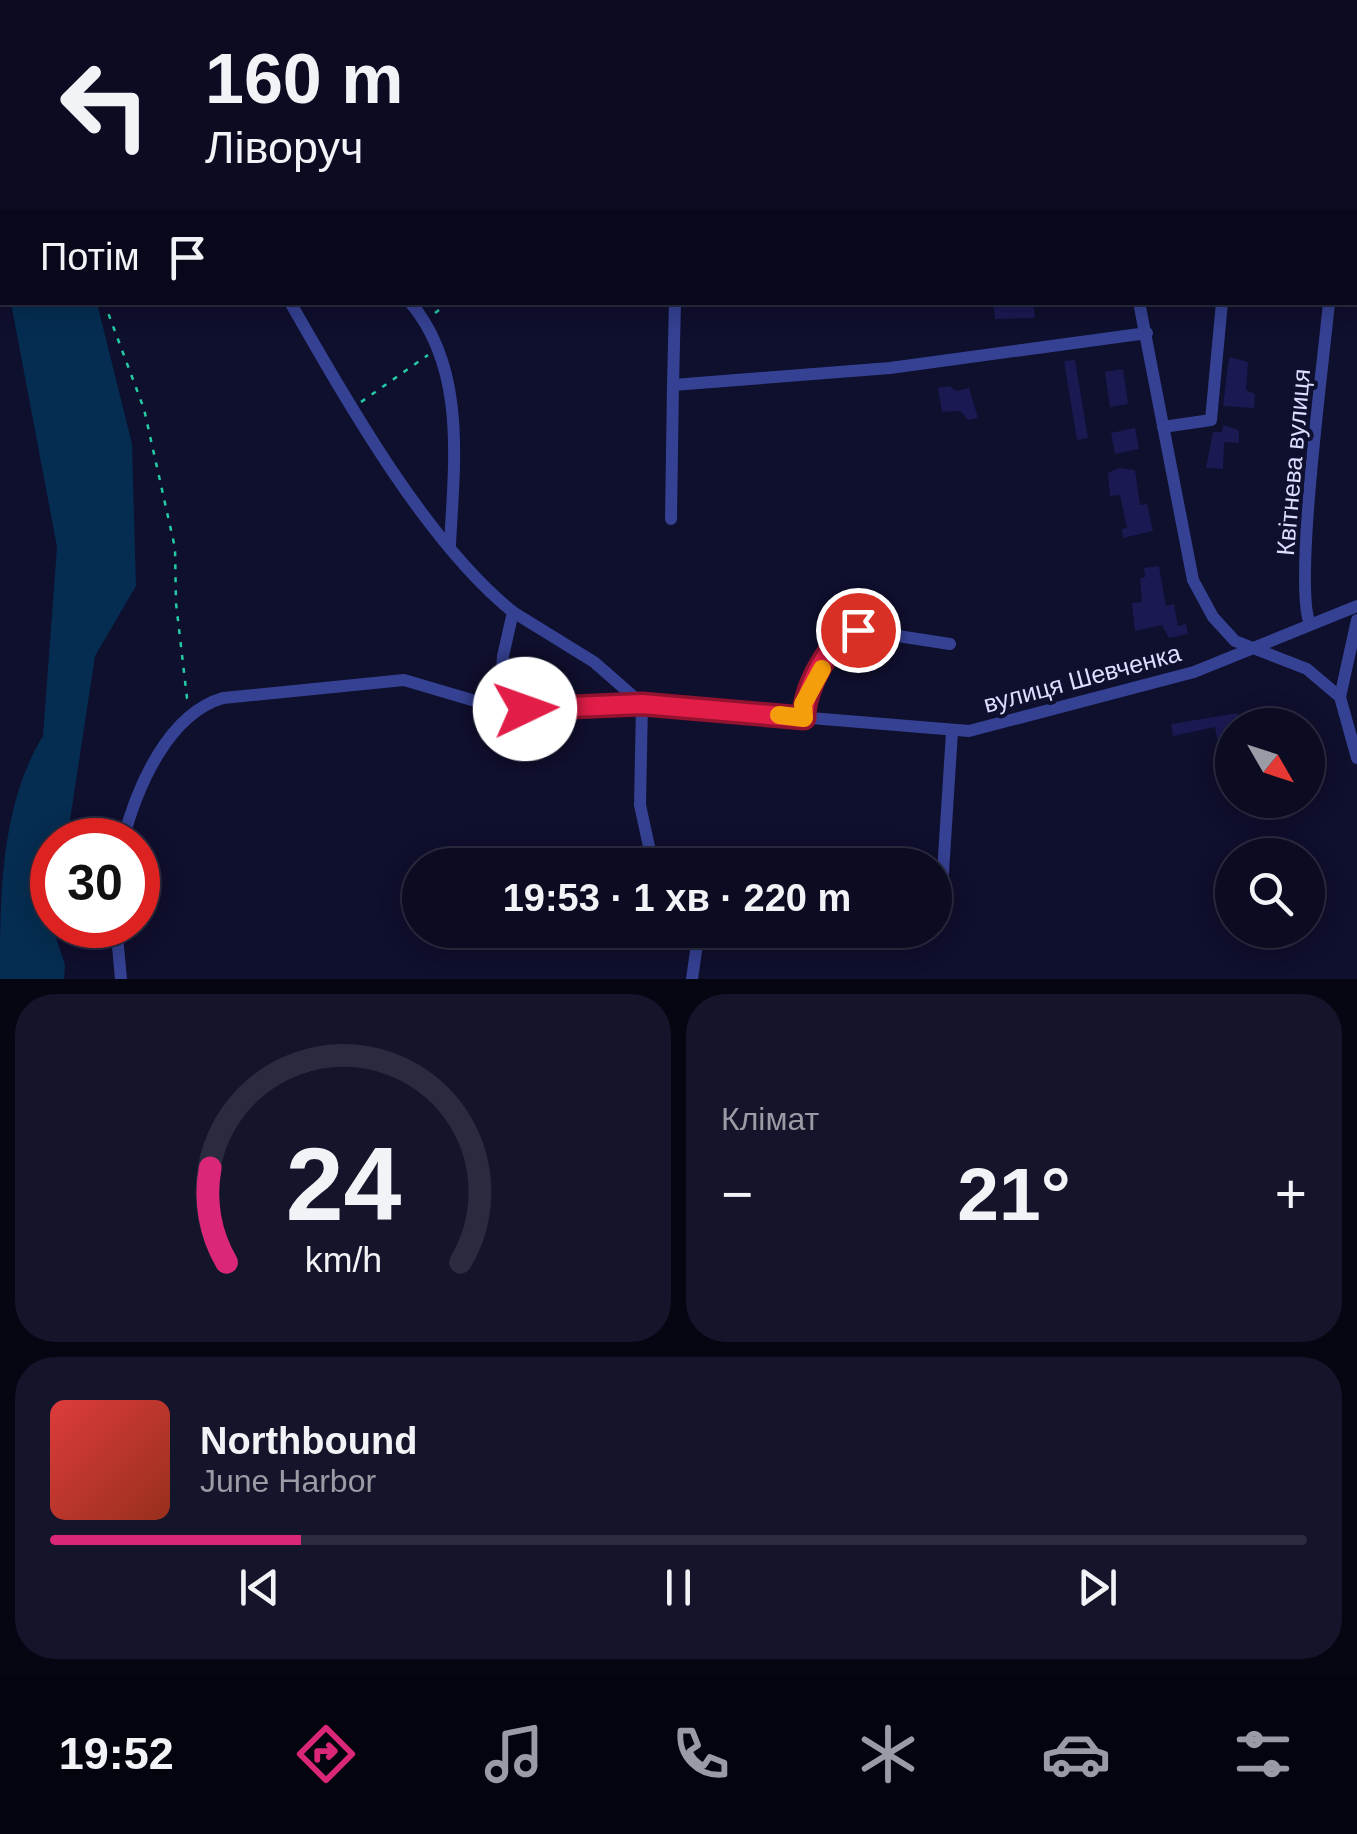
<!DOCTYPE html>
<html lang="uk">
<head>
<meta charset="utf-8">
<style>
	:root { --surface:#0b0b22; --page:#14142a; --text:#f1f3f6; --muted:#9a9ba5; --line:#2b2b40; --accent:#db2777 }
	body { margin:0; font-family:Arial,sans-serif; background:var(--page); color:var(--text); height:100vh; display:flex; flex-direction:column; font-size:38px; white-space:nowrap }
	* { box-sizing:border-box; margin:0 }
	p { font-size:32px; color:var(--muted) }
	.icon { flex:none; width:55px; height:55px; fill:none; stroke:currentColor; stroke-width:2; stroke-linecap:round; stroke-linejoin:round }
	.map { position:relative; height:979px; overflow:hidden }
	.details { display:flex; flex-direction:column; gap:15px; padding:15px; background:#060613; flex:1 }
	.details>* { flex:none }
	.banner { position:absolute; left:0px; top:0px; width:1358px; height:305px; box-shadow:0 5px 25px #0003,0 0 0 2px var(--line); background:#0b0b22; color:var(--text); overflow:hidden }
	.needle { width:65px; rotate:129deg }
	.fabs { position:absolute; left:1215px; top:708px; display:grid; gap:20px }
	.fabs a { display:grid; place-items:center; width:110px; height:110px; border-radius:50%; background:var(--surface); box-shadow:0 5px 25px #0003,0 0 0 2px var(--line); font-size:50px }
	.speed { position:absolute; left:30px; top:818px; display:flex; gap:20px; font-size:50px; font-weight:700; text-align:center }
	.speed>* { display:grid; place-content:center; width:130px; height:130px; border-radius:50%; background:var(--surface); box-shadow:0 5px 25px #0003,0 0 0 2px var(--line); line-height:1 }
	.speed .limit { border:15px solid #d22; background:#fff; color:#111 }
	.pin { position:absolute; display:grid; place-items:center; width:85px; height:85px; color:#fff; margin:-42px; border:5px solid #fff; border-radius:50%; box-shadow:0 2px 10px #0007 }
	.me { position:absolute; width:110px; margin:-55px; rotate:87deg; stroke-linejoin:round; filter:drop-shadow(0 0 8px #0008) }
	.turn { display:flex; align-items:center; gap:35px; height:210px; padding:0 40px; font-size:45px }
	.turn .icon { width:130px; height:130px; stroke-width:2.5 }
	.turn b { display:block; font-size:70px; line-height:85px }
	.then { display:flex; align-items:center; height:95px; padding:0 40px; background:#0003; gap:20px; font-size:38px }
	.big { font-size:75px; font-weight:800; line-height:1.1 }
	.details .card { flex:1; display:flex; flex-direction:column; justify-content:center; gap:15px; min-width:0; padding:0 35px; border-radius:40px; background:var(--page) }
	.details .dial { align-items:center; gap:0 }
	.dial svg { height:260px; overflow:visible; fill:none; stroke:var(--line); stroke-width:7; stroke-linecap:round; text-anchor:middle }
	.dial text { fill:var(--text); stroke:none }
	.song { display:flex; align-items:center; gap:30px }
	.cover { width:120px; height:120px; border-radius:15px; background:linear-gradient(135deg,hsl(0 70% 55%),hsl(10 70% 35%)) }
	.played { height:10px; border-radius:5px; background:linear-gradient(90deg,var(--accent) 20%,var(--line) 20%) }
	.keys { display:flex; justify-content:space-around; direction:ltr }
	.heat { display:flex; justify-content:space-between; align-items:center; font-size:55px; direction:ltr }
	.details .tiles { flex:1; display:grid; gap:15px; grid-template-columns:1fr 1fr }
	.card:last-child { grid-column:span 2 }
	.trip { position:absolute; left:402px; top:848px; width:550px; height:100px; border-radius:50px; background:var(--surface); box-shadow:0 5px 25px #0003,0 0 0 2px var(--line); font-weight:800; line-height:100px; text-align:center }
	.tabs { display:flex; height:160px; justify-content:space-around; align-items:center; background:#04040e; color:var(--muted) }
	.tabs .icon { width:70px; height:70px }
	.tabs .on { color:var(--accent) }
	.tabs b { font-size:45px; color:var(--text) }
	.map>svg:first-child { display:block }
	.water { fill:#052d51 }
	.building { fill:#1b1951 }
	.lines { fill:none; stroke-linecap:round; stroke-linejoin:round }
	.path { stroke:#24cba5; stroke-width:2.5; stroke-dasharray:5 8; stroke-linecap:butt }
	.minor { stroke:#354192; stroke-width:12 }
	.route-casing { stroke:#92132f; stroke-width:25 }
	.route { stroke:#e11d48; stroke-width:18 }
	.slow { stroke:#f59e0b; stroke-width:18 }
	.labels { text-anchor:middle; dominant-baseline:central; stroke-width:8; stroke-linejoin:round; paint-order:stroke }
	.street-label { font-size:25px; fill:#dcdeff; stroke:#0f0f2e }
</style>
</head>
<body>
<div class="map">
<svg width="1357" height="979" viewBox="0 0 1357 979">
	<rect width="100%" height="100%" fill="#0f0f2e"/>
	<path class="water" d="M 11,303 L 97,303 L 132,444 L 136,586 L 95,656 L 67,840 L 52,840 L 52,882 L 44,902 L 65,965 L 64,979 L 0,979 C 0,897 0,806 43,736 L 57,547 Z"/>
	<g class="building">
		<polygon points="993,302 1033,302 1035,318 995,319"/>
		<polygon points="1229,357 1248,362 1246,390 1255,394 1254,408 1223,406"/>
		<polygon points="1075,360 1088,438 1077,440 1064,361"/>
		<polygon points="1123,369 1128,404 1110,407 1105,372"/>
		<polygon points="949,386 957,391 969,388 978,418 968,420 960,411 942,412 938,388"/>
		<polygon points="1223,425 1239,430 1239,443 1224,442 1223,469 1206,468 1213,432 1222,432"/>
		<polygon points="1135,428 1139,449 1115,454 1111,433"/>
		<polygon points="1118,468 1135,470 1140,505 1147,504 1153,531 1123,538 1122,529 1127,528 1120,495 1110,496 1108,473"/>
		<polygon points="1159,566 1166,606 1174,604 1178,626 1186,624 1188,634 1169,638 1162,625 1135,631 1132,603 1142,602 1140,578 1145,577 1144,568"/>
		<polygon points="1238,713 1239,725 1232,725 1232,738 1217,739 1215,727 1173,736 1171,724"/>
	</g>
	<g class="lines">
		<g class="path">
			<polyline points="132,0 133,2"/>
			<polyline points="647,0 649,2"/>
			<polyline points="0,83 2,87"/>
			<polyline points="104,302 144,409 175,548 176,603 187,698 192,702"/>
			<polyline points="435,313 450,302"/>
			<polyline points="361,402 428,355"/>
		</g>
		<g class="minor">
			<polyline points="911,2 911,0"/>
			<polyline points="1355,31 1357,22"/>
			<polyline points="1355,43 1357,43"/>
			<path d="M 290,302 C 346,400 426,542 513,612 L 503,656 L 499,708"/>
			<path d="M 410,302 C 467,369 454,465 450,545"/>
			<polyline points="1139,302 1193,580 1213,617 1235,641 1307,669 1340,697 1357,758"/>
			<polyline points="673,385 675,302"/>
			<polyline points="1163,427 1211,420 1222,302"/>
			<polyline points="671,519 673,385 890,368 1147,333"/>
			<polyline points="513,612 594,662 642,704 640,805 653,865"/>
			<path d="M 1310,624 C 1293,586 1324,359 1329,302"/>
			<polyline points="1340,697 1357,620"/>
			<polyline points="803,717 810,691 844,634 859,630 950,644"/>
			<path d="M 123,840 C 137,787 168,714 223,698 L 404,680 L 499,708 L 642,704 L 969,731 L 1194,672 L 1357,606"/>
			<polyline points="940,919 952,732"/>
			<polyline points="116,925 121,979"/>
			<polyline points="692,979 699,930"/>
		</g>
	</g>
	<g class="lines">
		<g class="route-casing">
			<path id="route" d="M 525,709 L 642,704 L 804,718 C 803,690 831,636 858,630"/>
		</g>
		<use href="#route" class="route"/>
		<polyline class="slow" points="779,715 804,718 803,704 822,669"/>
	</g>
	<g class="labels">
		<g class="street-label">
			<text transform="translate(1293 462) rotate(-85)">Квітнева вулиця</text>
			<text transform="translate(1082 678) rotate(-15)">вулиця Шевченка</text>
		</g>
	</g>
</svg>
<div class="fabs">
<a><svg class="needle" viewBox="-14 -14 28 28"><path d="M0-13l5 13h-10z" fill="#e53935"/><path d="M0 13l5-13h-10z" fill="#9a9ba5"/></svg></a>
<a><svg class="icon" aria-label="search" viewBox="0 0 24 24"><circle cx="10" cy="10" r="6"/><path d="M15 15l6 6"/></svg></a>
</div>
<div class="speed"><div class="limit">30</div></div>
<div class="pin" style="left:858px;top:630px;background:#d93025"><svg class="icon" aria-label="arrive" viewBox="0 0 24 24"><path d="M6 21V4h12l-3 4 3 4H6"/></svg></div>
<svg class="me" style="left:525px;top:709px" viewBox="-20 -20 40 40"><circle r="19" fill="#fff"/><path d="M0-13L10 11 0 6-10 11z" fill="#e11d48"/></svg>
<div class="trip">19:53 · 1 хв · 220 m</div>
<div class="banner">
<div class="turn"><svg class="icon" aria-label="left" viewBox="0 0 24 24"><path d="M17 20v-9H6M10 6l-5 5 5 5"/></svg><div><b>160 m</b>Ліворуч</div></div>
<div class="then">Потім<svg class="icon" aria-label="arrive" viewBox="0 0 24 24"><path d="M6 21V4h12l-3 4 3 4H6"/></svg></div>
</div>
</div>
<section class="details">
<div class="tiles">
<div class="card dial"><svg viewBox="0 0 100 80">
<path d="M14 69A42 42 0 1 1 86 69"/>
<path d="M14 69A42 42 0 0 1 9 40" stroke="#db2777"/>
<text x="50" y="56" font-size="32" font-weight="700">24</text>
<text x="50" y="72" font-size="11">km/h</text>
</svg></div>
<div class="card"><p>Клімат</p>
<div class="heat"><a>−</a><b class="big">21°</b><a>+</a></div>
</div>
<div class="card">
<div class="song"><i class="cover"></i><div><b>Northbound</b><p>June Harbor</p></div></div>
<div class="played"></div>
<div class="keys"><svg class="icon" aria-label="previous" viewBox="0 0 24 24"><path d="M18 5L8 12l10 7zM5 5v14"/></svg><svg class="icon" aria-label="pause" viewBox="0 0 24 24"><path d="M8 5v14M16 5v14"/></svg><svg class="icon" aria-label="next" viewBox="0 0 24 24"><path d="M6 5l10 7-10 7zM19 5v14"/></svg></div>
</div>
</div>
</section>
<nav class="tabs">
<b>19:52</b>
<svg class="icon on" aria-label="directions" viewBox="0 0 24 24"><path d="M12 3l9 9-9 9-9-9zM9 14v-3h6M13 9l2 2-2 2"/></svg>
<svg class="icon" aria-label="music" viewBox="0 0 24 24"><path d="M9 18V5l10-2v13"/><circle cx="6" cy="18" r="3"/><circle cx="16" cy="16" r="3"/></svg>
<svg class="icon" aria-label="phone" viewBox="0 0 24 24"><path d="M5 4h4l2 5-3 2q2 4 5 5l2-3 5 2v4C11 20 4 13 5 4z"/></svg>
<svg class="icon" aria-label="climate" viewBox="0 0 24 24"><path d="M12 3v18M4 7l16 10M4 17L20 7"/></svg>
<svg class="icon" aria-label="car" viewBox="0 0 24 24"><path d="M5 17H2v-5l4-1 3-4h7l3 4 3 1v5h-3M9 17h6M6 11h13"/><circle cx="7" cy="17" r="2"/><circle cx="17" cy="17" r="2"/></svg>
<svg class="icon" aria-label="filters" viewBox="0 0 24 24"><path d="M4 7h16M4 17h16"/><circle cx="9" cy="7" r="2"/><circle cx="15" cy="17" r="2"/></svg>
</nav>
</body>
</html>
